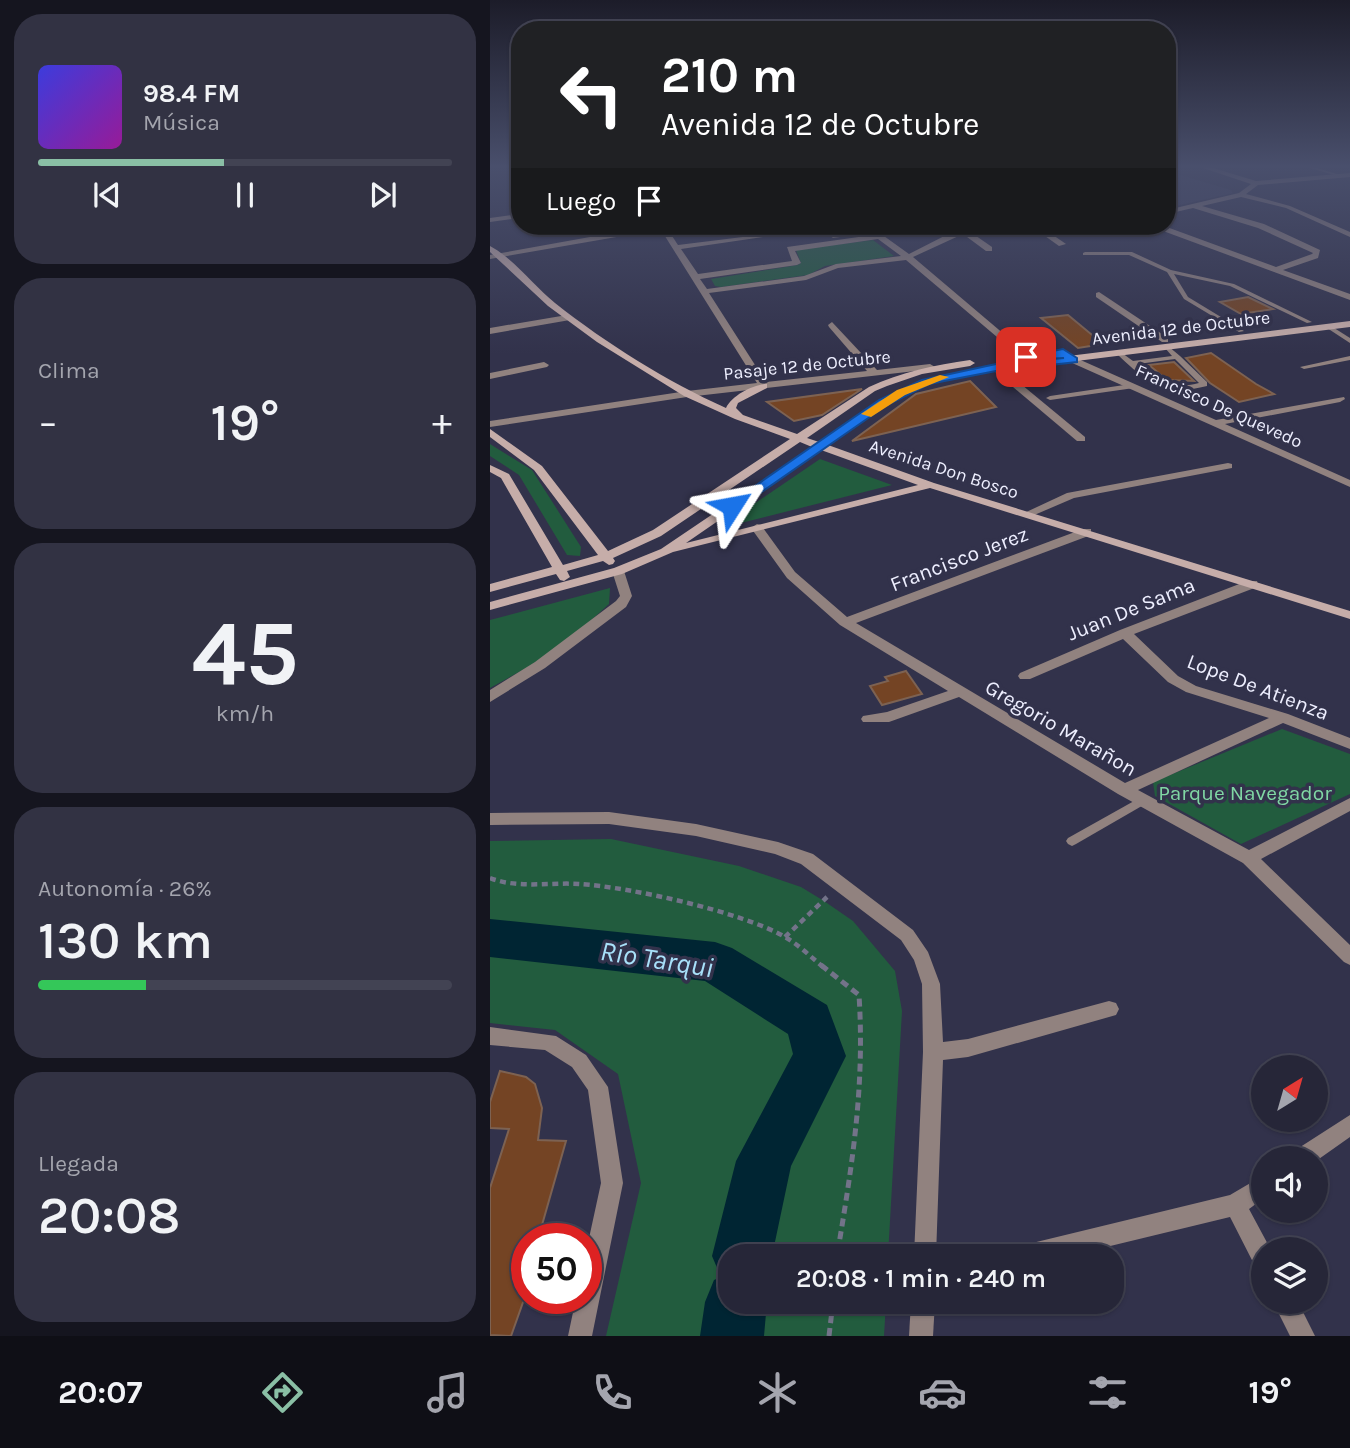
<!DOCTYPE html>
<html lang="es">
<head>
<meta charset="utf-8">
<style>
	:root { --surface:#262638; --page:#323243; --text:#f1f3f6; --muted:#a4a5ae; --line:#424353; --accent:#8abfa5 }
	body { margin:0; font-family:Karla,sans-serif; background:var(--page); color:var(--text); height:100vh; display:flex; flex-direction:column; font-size:26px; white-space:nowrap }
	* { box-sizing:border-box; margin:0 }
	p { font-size:23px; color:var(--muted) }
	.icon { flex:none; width:38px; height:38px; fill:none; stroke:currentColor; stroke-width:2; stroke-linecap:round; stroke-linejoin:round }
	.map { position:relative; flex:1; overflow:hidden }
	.details { display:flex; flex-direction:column; gap:14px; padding:14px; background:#15151f; width:490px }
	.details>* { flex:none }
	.top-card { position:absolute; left:21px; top:21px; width:665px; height:214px; border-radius:28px; box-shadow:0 2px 5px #0004,0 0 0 2px var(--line); background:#202124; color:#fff; overflow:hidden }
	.needle { width:46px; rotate:37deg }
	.buttons { position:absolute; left:761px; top:1055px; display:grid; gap:14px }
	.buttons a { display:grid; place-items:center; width:77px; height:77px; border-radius:50%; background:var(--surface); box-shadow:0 2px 5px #0004,0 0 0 2px var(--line); font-size:35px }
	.speed { position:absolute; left:21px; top:1223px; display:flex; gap:14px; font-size:35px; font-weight:700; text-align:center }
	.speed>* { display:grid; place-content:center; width:91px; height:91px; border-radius:50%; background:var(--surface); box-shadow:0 2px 5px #0004,0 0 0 2px var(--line); line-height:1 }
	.speed .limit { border:10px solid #d22; background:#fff; color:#111 }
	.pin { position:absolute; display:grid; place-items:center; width:60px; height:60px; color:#fff; margin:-30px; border-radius:14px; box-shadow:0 4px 10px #0006 }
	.me { position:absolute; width:77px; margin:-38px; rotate:56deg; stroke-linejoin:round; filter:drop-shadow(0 0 5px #0008) }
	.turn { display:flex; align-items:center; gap:24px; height:147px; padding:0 35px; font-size:32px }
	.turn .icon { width:91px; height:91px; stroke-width:2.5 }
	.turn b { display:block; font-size:49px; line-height:60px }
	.then { display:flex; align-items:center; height:66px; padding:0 35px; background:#0003; gap:14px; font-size:26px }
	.big { font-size:52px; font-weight:600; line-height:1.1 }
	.details .tile { flex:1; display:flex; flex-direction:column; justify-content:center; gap:10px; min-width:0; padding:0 24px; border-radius:28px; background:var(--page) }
	.details .dial { align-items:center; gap:0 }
	.dial b { font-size:91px; line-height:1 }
	.song { display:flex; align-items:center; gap:21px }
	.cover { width:84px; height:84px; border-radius:10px; background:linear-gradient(135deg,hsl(240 70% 55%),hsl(300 70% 35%)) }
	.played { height:7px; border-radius:4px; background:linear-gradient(90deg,var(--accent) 45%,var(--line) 45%) }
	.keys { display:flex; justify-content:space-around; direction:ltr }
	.heat { display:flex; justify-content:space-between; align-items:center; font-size:38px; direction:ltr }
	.charge { height:10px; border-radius:5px; background:linear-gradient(90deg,#34c759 26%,var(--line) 0) }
	.trip { position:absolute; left:228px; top:1244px; width:406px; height:70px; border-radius:28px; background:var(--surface); box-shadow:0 2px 5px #0004,0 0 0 2px var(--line); font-weight:600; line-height:70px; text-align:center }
	.menu { display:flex; height:112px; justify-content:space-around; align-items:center; background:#0f0f16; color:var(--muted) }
	.menu .icon { width:49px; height:49px }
	.menu .current { color:var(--accent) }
	.menu b { font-size:32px; color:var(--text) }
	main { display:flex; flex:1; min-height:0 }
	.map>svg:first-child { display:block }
	.built { fill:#3c3d5a }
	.green { fill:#225c3e }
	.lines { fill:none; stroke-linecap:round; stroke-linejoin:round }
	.river { fill:#002533; fill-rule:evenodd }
	.building { fill:#744424; stroke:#7d6252; stroke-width:2 }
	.path-far1 { stroke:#737389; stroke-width:4.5; stroke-dasharray:6 4.5; stroke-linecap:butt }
	.path { stroke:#737389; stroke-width:5; stroke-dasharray:8 5; stroke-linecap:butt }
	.lane { fill:#91827f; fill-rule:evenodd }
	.street { fill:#91827f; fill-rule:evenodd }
	.secondary { fill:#c6ada9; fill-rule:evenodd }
	.route { fill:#1a73e8; stroke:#114b97; stroke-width:2 }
	.slow { fill:#f59e0b }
	.labels { text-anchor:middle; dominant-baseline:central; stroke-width:7; stroke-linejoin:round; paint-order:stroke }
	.far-street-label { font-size:18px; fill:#edeefe; stroke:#32324b }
	.street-label { font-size:21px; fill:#edeefe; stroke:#32324b }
	.park-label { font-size:21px; fill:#80d7a4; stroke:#32324b }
	.near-water-label { font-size:28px; font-style:italic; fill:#a8e0f9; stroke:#32324b }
</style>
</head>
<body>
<main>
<section class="details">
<div class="tile">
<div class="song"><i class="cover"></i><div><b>98.4 FM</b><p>Música</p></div></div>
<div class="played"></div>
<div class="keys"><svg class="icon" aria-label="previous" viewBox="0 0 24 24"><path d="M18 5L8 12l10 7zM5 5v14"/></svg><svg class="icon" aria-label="pause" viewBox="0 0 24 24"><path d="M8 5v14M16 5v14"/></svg><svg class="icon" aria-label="next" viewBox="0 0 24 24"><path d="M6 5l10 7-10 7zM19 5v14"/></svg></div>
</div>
<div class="tile"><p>Clima</p>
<div class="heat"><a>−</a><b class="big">19°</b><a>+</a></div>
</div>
<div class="tile dial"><b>45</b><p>km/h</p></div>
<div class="tile"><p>Autonomía · 26%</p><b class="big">130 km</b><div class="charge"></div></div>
<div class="tile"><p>Llegada</p><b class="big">20:08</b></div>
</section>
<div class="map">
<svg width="860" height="1336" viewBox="0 0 860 1336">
	<rect width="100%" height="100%" fill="#32324b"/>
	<polygon class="built" points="677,171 741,190 743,193 677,208"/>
	<g class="green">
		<polygon points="383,240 404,256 335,266 318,275 231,287 225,286 221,279 308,265 311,263 306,250"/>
		<polygon points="0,444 42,470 91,547 90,556 77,555 29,475 0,456"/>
		<polygon points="330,459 402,485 227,529"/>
		<polygon points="120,588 119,604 86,634 40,666 0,688 0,620"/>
		<polygon points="792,729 860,754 860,794 751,844 665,796 663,782"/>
		<polygon points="121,839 249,866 311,887 334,901 363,921 405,971 412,1011 398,1256 240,1256 240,1302 396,1302 394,1336 116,1336 151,1183 128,1074 65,1030 0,1023 0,841"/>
	</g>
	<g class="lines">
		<polygon class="river" points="0,919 225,942 242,948 337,1005 356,1056 301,1166 282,1256 240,1256 240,1302 277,1302 274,1336 210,1336 215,1302 224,1280 231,1277 222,1256 246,1161 303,1054 298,1034 215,981 0,957"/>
	</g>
	<g class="building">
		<polygon points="758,297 783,309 751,314 730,302"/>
		<polygon points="578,315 613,344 588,348 551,318"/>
		<polygon points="721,353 766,384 784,394 749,402 720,383 696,358"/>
		<polygon points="684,362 704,381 677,380 659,365"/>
		<polygon points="480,381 506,407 362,441 426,394"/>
		<polygon points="372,389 332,415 304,421 277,402"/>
		<polygon points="416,671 432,694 392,705 380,686 398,681 395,677"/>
		<polygon points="10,1071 36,1077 45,1084 52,1108 48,1140 76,1141 48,1239 37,1239 37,1291 21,1336 0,1335 0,1188 19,1129 0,1128 0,1102"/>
	</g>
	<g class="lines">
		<g class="path-far1">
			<path d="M 0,878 C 28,889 60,882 89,884 C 140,887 252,912 295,937 C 309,945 321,957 333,967"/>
			<polyline points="295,937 337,897"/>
		</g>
		<g class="path">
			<path d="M 331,965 L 369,995 C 375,1087 362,1166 347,1256"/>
			<polyline points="339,1336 343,1302"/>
		</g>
		<g class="lane">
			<polygon points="816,167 824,167 850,175 848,176"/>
			<polygon points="383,229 386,231 385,232 343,238 340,236"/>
			<polygon points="595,252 642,252 681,270 744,284 822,322 817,323 740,286 684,274 698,297 754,331 749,332 694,299 677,272 639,255 593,255 593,253"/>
			<polygon points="837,326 841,326 860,338 860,343 837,328"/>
			<path d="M 678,346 L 690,356 L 717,382 L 717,386 C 675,397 656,382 627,354 L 632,353 L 643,361 L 682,356 L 675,348 ZM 685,359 L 709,383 C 684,390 667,380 648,364 Z"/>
			<polygon points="860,356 860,360 814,369 810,367"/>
			<polygon points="641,384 645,386 644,388 560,400 556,398 560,396"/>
			<polygon points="653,796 657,797 659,800 657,803 586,844 582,846 578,844 576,841 578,838"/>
		</g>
		<g class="street">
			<polygon points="710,167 720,167 766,181 860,173 860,177 768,185 756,194 800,206 860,232 860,237 796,208 751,197 712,206 774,224 830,250 828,258 793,270 860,294 860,300 665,228 665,226 674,226 786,267 822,254 823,253 768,228 703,208 677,214 677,210 749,193 761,184"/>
			<polygon points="30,214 30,218 0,222 0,218"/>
			<path d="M 161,226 C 176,226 180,232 188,245 L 269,235 L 273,237 L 191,249 L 208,274 L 302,261 L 297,247 L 383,235 L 373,226 L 380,226 L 419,254 L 470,228 L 487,226 L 479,231 L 502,247 L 502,251 L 496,251 L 473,234 L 423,257 L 541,357 L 533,359 L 416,260 L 348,268 L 316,280 L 219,293 L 276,382 L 377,371 L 339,327 L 338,325 L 342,322 L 387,370 L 440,364 L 445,367 L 443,369 L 197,397 L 0,427 L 0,421 L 197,391 L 267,383 L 173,233 L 167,230 L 0,259 L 0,255 ZM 388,239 L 411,256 L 346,264 L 314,276 L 217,289 L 210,279 L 307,265 L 311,263 L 305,251 Z"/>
			<polygon points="541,226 550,226 576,244 569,246"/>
			<polygon points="609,292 678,338 678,342 672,342 606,297 606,293"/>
			<polygon points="77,315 80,316 80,320 0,334 0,328"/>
			<polygon points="573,349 586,358 726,420 854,397 855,399 850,402 735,424 860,480 860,487 580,362 568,352"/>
			<polygon points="54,362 59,365 57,367 0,379 0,373"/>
			<polygon points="503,366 509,366 595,437 595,441 587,441 503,370"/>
			<polygon points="738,463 742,464 742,468 584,498 542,516 534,516 532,514 577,493"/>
			<polygon points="267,524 271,525 305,572 357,617 593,529 601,529 601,535 366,623 635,783 779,718 696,692 678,682 633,639 540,679 530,679 528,676 530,673 630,630 757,581 767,581 768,584 767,587 644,634 688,676 706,686 798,714 860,738 860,749 793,723 648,790 759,850 860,798 860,811 771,859 860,945 860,965 854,962 753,863 628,794 469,697 399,722 373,722 371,719 373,716 397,712 458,691 350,625 297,578 261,528"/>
			<polygon points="128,567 134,571 142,596 136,607 55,668 0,702 0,690 45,662 126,601 130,596 122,571"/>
			<polygon points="119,812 206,824 288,842 323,854 423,930 438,952 450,984 453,1042 478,1039 619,1001 626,1003 629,1009 626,1015 619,1017 478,1057 453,1060 446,1256 424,1256 433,1052 432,984 424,960 411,940 311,864 285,854 206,836 119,824 0,825 0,813"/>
			<polygon points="0,1027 66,1036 96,1055 118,1087 133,1183 102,1336 78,1336 86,1298 96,1298 96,1252 111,1183 98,1090 82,1067 55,1050 0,1045"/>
			<polygon points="860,1115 860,1137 826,1161 826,1158 802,1158 804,1151"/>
			<polygon points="774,1175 774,1198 759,1209 781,1250 774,1250 774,1271 766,1268 740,1217 579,1256 523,1256 526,1248 534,1245 740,1195"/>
			<polygon points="421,1302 445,1302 443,1336 419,1336"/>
			<polygon points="783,1302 808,1302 825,1336 800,1336"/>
		</g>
		<path class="secondary" d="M 0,246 C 23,258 44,286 65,303 C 117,344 176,381 236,408 C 242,395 264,384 277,384 L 277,388 L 248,403 L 246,408 L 253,415 L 307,434 L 379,387 C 411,372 445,365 480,360 L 485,363 L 480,366 L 432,374 L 397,386 L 385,391 L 317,438 L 329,442 L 389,401 L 436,379 L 506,365 L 860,321 L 860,327 L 506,371 L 439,384 L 397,405 L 338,445 L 444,483 L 860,611 L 860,619 L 440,488 L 183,552 L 132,574 L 0,610 L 0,602 L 124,568 L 171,549 L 322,447 L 310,442 L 171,536 L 123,558 L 125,561 L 123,564 L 119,565 L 113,561 L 77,571 L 80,577 L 74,581 L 70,580 L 66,574 L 0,592 L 0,584 L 62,567 L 11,478 L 0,472 L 0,465 L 19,474 L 73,565 L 108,555 L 44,470 L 0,437 L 0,429 L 52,466 L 118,551 L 163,530 L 300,439 L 245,419 L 194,396 L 107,342 L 58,306 L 0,252 ZM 331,450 L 428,485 L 196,543 Z"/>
	</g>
	<linearGradient id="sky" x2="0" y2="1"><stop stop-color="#1c1c29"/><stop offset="0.47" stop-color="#494f6c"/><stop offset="1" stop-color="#494f6c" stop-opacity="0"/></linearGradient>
	<rect width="860" height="354" fill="url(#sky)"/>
	<polygon class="route" points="573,349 587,358 587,362 506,371 439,384 397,405 247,509 236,506 389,400 432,380 506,364 574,358 536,360 531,357"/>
	<polygon class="slow" points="450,375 459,377 415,395 381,417 371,414 407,390"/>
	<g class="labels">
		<g class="far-street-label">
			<text transform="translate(691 328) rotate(-7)">Avenida 12 de Octubre</text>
			<text transform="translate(317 365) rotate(-6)">Pasaje 12 de Octubre</text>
			<text transform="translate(729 406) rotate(24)">Francisco De Quevedo</text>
			<text transform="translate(454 469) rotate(18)">Avenida Don Bosco</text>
		</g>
		<g class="street-label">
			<text transform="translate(469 559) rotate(-21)">Francisco Jerez</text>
			<text transform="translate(641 609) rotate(-22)">Juan De Sama</text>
			<text transform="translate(768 687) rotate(21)">Lope De Atienza</text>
			<text transform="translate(571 728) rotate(30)">Gregorio Marañon</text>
		</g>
		<g class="park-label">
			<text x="755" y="793">Parque Navegador</text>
		</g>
		<g class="near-water-label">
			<text transform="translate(167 959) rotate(9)">Río Tarqui</text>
		</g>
	</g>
</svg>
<div class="buttons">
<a><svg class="needle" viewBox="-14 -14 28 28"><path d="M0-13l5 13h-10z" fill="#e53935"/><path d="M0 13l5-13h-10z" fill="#a4a5ae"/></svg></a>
<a><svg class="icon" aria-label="sound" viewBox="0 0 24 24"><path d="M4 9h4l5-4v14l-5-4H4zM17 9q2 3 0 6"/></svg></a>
<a><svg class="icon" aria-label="layers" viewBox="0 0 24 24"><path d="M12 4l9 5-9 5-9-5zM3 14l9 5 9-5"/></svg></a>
</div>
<div class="speed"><div class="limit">50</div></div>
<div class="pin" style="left:536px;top:357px;background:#d93025"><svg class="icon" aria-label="arrive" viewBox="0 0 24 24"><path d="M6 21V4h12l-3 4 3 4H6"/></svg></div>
<svg class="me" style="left:242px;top:506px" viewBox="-20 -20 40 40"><path d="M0-17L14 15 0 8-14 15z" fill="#1a73e8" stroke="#fff" stroke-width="4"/></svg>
<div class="trip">20:08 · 1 min · 240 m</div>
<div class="top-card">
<div class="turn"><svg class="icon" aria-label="left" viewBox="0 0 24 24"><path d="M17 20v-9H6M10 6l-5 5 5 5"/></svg><div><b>210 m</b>Avenida 12 de Octubre</div></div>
<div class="then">Luego<svg class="icon" aria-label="arrive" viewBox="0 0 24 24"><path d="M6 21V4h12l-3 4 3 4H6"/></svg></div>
</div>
</div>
</main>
<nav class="menu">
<b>20:07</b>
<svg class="icon current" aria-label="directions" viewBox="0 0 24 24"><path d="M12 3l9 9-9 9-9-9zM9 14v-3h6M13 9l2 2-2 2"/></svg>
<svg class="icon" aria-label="music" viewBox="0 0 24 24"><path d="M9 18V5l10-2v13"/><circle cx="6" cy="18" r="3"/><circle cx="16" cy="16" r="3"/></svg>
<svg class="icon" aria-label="phone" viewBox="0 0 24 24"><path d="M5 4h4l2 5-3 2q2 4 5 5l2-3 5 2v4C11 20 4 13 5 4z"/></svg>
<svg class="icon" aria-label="climate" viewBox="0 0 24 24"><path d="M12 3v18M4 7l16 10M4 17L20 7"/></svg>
<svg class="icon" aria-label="car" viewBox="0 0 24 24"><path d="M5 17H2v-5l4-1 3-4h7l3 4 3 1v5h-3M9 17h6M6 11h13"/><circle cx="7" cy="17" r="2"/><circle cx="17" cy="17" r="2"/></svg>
<svg class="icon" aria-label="filters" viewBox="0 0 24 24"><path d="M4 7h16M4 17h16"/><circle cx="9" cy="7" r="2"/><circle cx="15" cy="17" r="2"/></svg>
<b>19°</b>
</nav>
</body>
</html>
